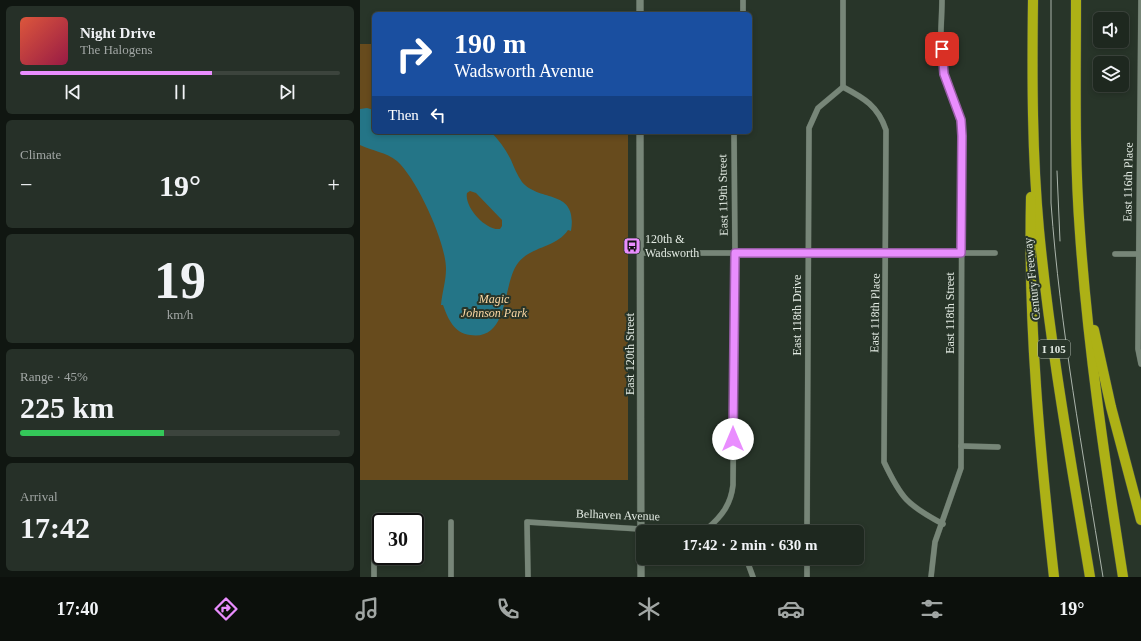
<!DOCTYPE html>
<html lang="en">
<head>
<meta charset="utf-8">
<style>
	:root { --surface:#1e281f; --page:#263028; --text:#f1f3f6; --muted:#a1a6a4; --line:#3c443d; --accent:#e98dfe }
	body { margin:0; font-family:"Times New Roman",serif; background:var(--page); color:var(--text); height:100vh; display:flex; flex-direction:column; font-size:15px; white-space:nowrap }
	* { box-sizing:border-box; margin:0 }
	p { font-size:13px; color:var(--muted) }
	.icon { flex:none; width:22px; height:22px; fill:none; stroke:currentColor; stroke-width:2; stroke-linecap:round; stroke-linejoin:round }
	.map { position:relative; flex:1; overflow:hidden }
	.details { display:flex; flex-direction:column; gap:6px; padding:6px; background:#101611; width:360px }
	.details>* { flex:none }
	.banner { position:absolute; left:12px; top:12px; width:380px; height:122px; border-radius:6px; box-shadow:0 2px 6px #0003,0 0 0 1px var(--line); background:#1a4fa0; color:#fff; overflow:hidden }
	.tools { position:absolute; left:733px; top:12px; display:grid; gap:8px }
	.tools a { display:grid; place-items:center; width:36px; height:36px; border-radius:6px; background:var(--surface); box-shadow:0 2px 6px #0003,0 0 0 1px var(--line); font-size:20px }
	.speed { position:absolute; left:12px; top:513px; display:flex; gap:8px; font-size:20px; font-weight:700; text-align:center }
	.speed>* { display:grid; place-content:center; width:52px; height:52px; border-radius:50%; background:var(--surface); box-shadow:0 2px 6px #0003,0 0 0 1px var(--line); line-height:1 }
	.speed .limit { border:2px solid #111; border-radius:6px; background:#fff; color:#111 }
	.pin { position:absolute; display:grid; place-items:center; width:34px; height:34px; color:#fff; margin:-17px; border-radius:8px; box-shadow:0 2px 6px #0006 }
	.me { position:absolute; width:44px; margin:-22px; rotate:0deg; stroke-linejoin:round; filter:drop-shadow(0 0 3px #0008) }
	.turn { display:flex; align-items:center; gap:14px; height:84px; padding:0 16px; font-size:18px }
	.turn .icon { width:52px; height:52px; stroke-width:2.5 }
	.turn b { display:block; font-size:28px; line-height:34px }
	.then { display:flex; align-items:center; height:38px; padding:0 16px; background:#0003; gap:8px; font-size:15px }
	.big { font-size:30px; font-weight:700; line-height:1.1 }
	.details .widget { flex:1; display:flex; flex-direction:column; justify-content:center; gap:6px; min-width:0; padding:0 14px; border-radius:6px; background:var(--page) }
	.details .dial { align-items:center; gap:0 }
	.dial b { font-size:52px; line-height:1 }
	.song { display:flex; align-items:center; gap:12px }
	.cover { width:48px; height:48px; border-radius:6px; background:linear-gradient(135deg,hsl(10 70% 55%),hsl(340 70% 35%)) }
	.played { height:4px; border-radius:2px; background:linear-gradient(90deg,var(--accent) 60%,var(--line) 60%) }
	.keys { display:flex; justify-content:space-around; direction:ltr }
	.heat { display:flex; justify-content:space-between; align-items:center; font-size:22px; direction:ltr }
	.charge { height:6px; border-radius:3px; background:linear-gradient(90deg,#34c759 45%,var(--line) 0) }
	.trip { position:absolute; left:276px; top:525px; width:228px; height:40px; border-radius:6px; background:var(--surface); box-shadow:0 2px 6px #0003,0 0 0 1px var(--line); font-weight:700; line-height:40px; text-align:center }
	.tab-bar { display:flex; height:64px; justify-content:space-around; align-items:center; background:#0c100c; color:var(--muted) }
	.tab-bar .icon { width:28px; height:28px }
	.tab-bar .selected { color:var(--accent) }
	.tab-bar b { font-size:18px; color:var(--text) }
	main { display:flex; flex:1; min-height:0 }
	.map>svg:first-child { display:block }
	.green { fill:#674b1d }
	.water { fill:#247587; fill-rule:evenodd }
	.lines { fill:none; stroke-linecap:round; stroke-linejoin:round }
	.minor-casing { stroke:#475247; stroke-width:6 }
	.tertiary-casing { stroke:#475247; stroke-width:8 }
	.motorway-casing { stroke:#475247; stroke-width:11 }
	.minor { stroke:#778678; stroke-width:5.5 }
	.tertiary { stroke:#778678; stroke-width:7 }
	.motorway { stroke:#adb116; stroke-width:10 }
	.tram { stroke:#aab4ab; stroke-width:1 }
	.route-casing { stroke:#975ca5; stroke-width:10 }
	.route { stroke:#e98dfe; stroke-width:7 }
	.labels { text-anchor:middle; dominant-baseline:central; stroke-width:4; stroke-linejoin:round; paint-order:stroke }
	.shield { fill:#283529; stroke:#aab4aa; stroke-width:1 }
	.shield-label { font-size:11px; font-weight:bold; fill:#e2eae2 }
	.street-label { font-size:12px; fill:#e2eae2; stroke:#283529 }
	.poi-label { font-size:12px; fill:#e2eae2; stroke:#283529; text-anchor:start }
	.park-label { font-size:12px; font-style:italic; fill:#fcd8a4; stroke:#283529 }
</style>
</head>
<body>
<main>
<section class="details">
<div class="widget">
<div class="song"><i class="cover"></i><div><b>Night Drive</b><p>The Halogens</p></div></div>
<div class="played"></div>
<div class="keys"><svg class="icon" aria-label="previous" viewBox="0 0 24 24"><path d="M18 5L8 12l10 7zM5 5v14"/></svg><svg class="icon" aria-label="pause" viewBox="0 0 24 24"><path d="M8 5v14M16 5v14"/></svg><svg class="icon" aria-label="next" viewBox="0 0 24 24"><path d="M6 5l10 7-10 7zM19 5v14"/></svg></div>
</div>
<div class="widget"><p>Climate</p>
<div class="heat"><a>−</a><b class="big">19°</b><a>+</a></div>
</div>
<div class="widget dial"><b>19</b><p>km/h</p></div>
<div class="widget"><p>Range · 45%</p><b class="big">225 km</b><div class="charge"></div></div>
<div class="widget"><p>Arrival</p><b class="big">17:42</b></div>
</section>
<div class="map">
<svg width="781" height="577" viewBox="0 0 781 577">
	<rect width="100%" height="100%" fill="#283529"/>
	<polygon class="green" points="0,44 14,44 14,132 268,132 268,480 0,480"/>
	<path class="water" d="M 7,108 L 14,110 L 14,132 L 131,132 C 139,140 146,150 151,160 C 154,167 157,175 162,182 C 180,203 218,188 211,231 L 208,230 C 196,248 171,246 158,263 C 142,283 150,341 110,335 C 94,333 88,319 83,305 L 81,305 C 82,293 86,281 86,269 C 86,242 57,179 37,161 C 26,152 12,151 0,145 L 0,109 ZM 110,191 L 116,193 L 142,220 L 142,226 L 140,229 C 126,231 104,207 107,193 Z"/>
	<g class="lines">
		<g class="minor-casing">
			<g id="minor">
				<polyline points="383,0 383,14"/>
				<polyline points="781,0 778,349 781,364"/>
				<path d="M 483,87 C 504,98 518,106 526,130 L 524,462 C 541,498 547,505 583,524"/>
				<polyline points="483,87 483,0"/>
				<polyline points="281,253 635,253"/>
				<polyline points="755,254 781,254"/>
				<polyline points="601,446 638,447"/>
				<polyline points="14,520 14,577"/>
				<path d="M 348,528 C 362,516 371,504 373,485 L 375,253 L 374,132"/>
				<polyline points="447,532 449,128 458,108 483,87"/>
				<polyline points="386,558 393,577"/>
				<polyline points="91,577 91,522"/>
				<polyline points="168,577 167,522 280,529 348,528 356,532"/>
				<polyline points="447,577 447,558"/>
				<path d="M 571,577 L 575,542 L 601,468 L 602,136 C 600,113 589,95 584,74 C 578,53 582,22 582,0"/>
			</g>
		</g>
		<g class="tertiary-casing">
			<g id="tertiary">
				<polyline points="280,0 280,14"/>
				<polyline points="280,132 281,577"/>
			</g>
		</g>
		<g class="motorway-casing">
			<g id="motorway">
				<path d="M 673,0 C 672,77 672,153 679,230 C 690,346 711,462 730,577"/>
				<path d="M 716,0 C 716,77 714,155 720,233 C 728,348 745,462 763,577"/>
				<path d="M 671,197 C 668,324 680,452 694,577"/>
				<polyline points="734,330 751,407 781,520"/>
			</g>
		</g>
		<use href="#minor" class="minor"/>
		<use href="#tertiary" class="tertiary"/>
		<use href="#motorway" class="motorway"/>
		<g class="tram">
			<path d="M 691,0 L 691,203 C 700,328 723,453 743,577"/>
			<polyline points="697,171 700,241"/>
		</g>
	</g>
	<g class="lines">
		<g class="route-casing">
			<polyline id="route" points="373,439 375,253 601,253 602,136 601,120 584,74 582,49"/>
		</g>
		<use href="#route" class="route"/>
	</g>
	<defs>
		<g id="bus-square" transform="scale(0.9)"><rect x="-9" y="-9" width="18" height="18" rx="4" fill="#e98dfe" stroke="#283529"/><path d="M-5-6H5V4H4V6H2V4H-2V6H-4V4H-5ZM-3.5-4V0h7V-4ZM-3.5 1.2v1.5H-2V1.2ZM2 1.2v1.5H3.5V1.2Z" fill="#111"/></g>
	</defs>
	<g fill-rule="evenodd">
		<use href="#bus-square" x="272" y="246"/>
	</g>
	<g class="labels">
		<rect class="shield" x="678" y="340" width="32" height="18" rx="3"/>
		<g class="shield-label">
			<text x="694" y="349">I 105</text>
		</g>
		<g class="street-label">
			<text transform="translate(768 182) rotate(-89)">East 116th Place</text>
			<text transform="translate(363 195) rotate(-91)">East 119th Street</text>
			<text transform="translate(672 279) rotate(-96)">Century Freeway</text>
			<text transform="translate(515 313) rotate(-89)">East 118th Place</text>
			<text transform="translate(590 313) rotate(-90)">East 118th Street</text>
			<text transform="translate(437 315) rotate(-90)">East 118th Drive</text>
			<text transform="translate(270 354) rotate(-90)">East 120th Street</text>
			<text transform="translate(258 515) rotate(2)">Belhaven Avenue</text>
		</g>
		<g class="poi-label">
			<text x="285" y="239">120th &amp;<tspan x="285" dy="14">Wadsworth</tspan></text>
		</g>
		<g class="park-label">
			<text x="134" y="299">Magic<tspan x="134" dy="14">Johnson Park</tspan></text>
		</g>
	</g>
</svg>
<div class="tools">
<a><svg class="icon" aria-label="sound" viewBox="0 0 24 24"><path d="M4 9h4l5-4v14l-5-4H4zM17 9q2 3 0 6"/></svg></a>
<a><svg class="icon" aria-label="layers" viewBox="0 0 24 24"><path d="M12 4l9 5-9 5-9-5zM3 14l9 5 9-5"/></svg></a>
</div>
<div class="speed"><div class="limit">30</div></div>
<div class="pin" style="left:582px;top:49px;background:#d93025"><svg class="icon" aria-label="arrive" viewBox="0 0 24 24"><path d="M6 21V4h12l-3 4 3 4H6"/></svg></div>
<svg class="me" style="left:373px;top:439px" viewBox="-20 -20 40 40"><circle r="19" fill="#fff"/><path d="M0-13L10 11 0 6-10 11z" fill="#e98dfe"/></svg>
<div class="trip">17:42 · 2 min · 630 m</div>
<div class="banner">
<div class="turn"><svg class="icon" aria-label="right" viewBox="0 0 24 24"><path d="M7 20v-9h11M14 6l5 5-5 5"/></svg><div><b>190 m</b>Wadsworth Avenue</div></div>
<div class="then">Then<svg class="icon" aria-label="left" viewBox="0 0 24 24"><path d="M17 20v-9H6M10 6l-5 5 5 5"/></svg></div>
</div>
</div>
</main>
<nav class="tab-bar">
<b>17:40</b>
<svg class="icon selected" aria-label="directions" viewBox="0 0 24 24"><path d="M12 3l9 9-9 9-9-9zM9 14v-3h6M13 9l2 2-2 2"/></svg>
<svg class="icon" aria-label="music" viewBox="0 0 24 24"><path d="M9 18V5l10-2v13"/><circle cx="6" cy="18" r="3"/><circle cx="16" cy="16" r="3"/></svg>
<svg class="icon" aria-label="phone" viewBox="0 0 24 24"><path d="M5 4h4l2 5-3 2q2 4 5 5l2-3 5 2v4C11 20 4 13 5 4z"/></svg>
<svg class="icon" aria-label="climate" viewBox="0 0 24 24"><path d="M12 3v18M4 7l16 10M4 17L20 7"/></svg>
<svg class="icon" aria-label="car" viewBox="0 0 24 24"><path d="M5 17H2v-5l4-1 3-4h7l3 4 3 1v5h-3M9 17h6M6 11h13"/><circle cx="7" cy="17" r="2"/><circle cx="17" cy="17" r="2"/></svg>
<svg class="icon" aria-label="filters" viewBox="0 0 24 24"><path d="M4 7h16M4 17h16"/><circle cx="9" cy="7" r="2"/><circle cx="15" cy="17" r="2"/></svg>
<b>19°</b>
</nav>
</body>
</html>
